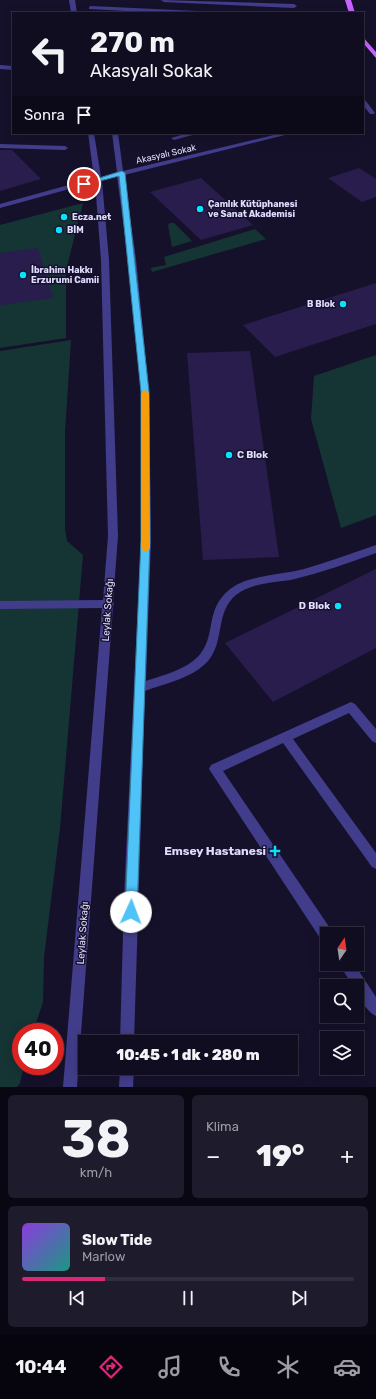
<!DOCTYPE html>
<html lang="tr">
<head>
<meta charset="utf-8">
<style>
	:root { --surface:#100d20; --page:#1e1b2d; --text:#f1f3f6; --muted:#9c9ca5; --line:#302d3e; --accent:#db2777 }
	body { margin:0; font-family:Rubik,sans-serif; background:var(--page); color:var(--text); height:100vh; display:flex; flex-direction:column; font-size:15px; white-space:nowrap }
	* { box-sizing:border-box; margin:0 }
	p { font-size:13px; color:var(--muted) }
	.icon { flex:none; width:22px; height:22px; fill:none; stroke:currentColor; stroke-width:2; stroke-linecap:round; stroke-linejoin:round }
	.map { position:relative; height:1087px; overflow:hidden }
	.sheet { display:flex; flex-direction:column; gap:8px; padding:8px; background:#090712; flex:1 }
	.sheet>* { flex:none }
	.banner { position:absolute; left:12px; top:12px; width:352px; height:122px; border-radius:0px; box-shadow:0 2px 10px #0003,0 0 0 1px var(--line); background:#100d20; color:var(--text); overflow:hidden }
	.needle { width:26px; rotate:13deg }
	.fabs { position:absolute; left:320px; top:927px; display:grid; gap:8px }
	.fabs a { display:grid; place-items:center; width:44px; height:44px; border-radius:0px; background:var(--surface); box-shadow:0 2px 10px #0003,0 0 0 1px var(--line); font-size:20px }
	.speed { position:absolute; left:12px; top:1023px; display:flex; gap:8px; font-size:20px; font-weight:700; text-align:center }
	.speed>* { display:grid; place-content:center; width:52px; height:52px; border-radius:50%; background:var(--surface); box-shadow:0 2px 10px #0003,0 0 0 1px var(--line); line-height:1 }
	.speed .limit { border:6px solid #d22; background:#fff; color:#111 }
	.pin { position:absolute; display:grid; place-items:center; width:34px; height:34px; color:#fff; margin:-17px; border:2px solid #fff; border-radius:50%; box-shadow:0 1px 4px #0007 }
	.me { position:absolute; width:44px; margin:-22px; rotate:2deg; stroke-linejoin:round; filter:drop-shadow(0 0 3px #0008) }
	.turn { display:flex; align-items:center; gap:14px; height:84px; padding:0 12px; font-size:18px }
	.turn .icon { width:52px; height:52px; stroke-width:2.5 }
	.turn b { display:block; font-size:28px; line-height:34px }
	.then { display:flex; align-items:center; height:38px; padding:0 12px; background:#0003; gap:8px; font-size:15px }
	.big { font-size:30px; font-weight:800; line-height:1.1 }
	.sheet .card { flex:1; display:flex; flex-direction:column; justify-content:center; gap:6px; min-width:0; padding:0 14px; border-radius:6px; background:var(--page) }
	.sheet .dial { align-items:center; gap:0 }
	.dial b { font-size:52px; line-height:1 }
	.song { display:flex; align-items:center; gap:12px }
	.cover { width:48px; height:48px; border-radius:6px; background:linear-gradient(135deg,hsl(270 70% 55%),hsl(170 70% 35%)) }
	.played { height:4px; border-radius:2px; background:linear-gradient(90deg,var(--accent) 25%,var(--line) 25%) }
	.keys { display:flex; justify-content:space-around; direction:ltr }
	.heat { display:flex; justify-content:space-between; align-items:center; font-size:22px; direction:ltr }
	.sheet .tiles { flex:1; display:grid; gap:8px; grid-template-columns:1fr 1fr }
	.card:last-child { grid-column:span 2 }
	.trip { position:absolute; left:78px; top:1035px; width:220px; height:40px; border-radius:0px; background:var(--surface); box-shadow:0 2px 10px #0003,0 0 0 1px var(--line); font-weight:800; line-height:40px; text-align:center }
	.dock { display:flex; height:64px; justify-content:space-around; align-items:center; background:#06050d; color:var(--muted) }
	.dock .icon { width:28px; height:28px }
	.dock .on { color:var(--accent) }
	.dock b { font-size:18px; color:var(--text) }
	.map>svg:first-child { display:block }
	.green { fill:#143534 }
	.building { fill:#281d4c }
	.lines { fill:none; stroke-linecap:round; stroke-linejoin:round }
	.minor { fill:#413d8a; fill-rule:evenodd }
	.major { fill:#c664fe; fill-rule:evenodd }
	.route { fill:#4fc3f7; stroke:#337fa1 }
	.slow { fill:#f59e0b }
	.poi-dot { fill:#09e1fd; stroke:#16112b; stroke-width:1.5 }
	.labels { text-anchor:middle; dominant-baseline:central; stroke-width:3; stroke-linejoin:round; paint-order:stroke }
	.far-street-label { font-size:9px; fill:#e0dcff; stroke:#16112b }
	.far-poi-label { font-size:9px; font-weight:bold; fill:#e0dcff; stroke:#16112b; text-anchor:start }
	.poi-label { font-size:10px; font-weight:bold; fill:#e0dcff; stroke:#16112b; text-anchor:start }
	.street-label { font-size:10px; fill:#e0dcff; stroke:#16112b }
	.near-poi-label { font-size:12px; font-weight:bold; fill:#e0dcff; stroke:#16112b; text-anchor:end }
</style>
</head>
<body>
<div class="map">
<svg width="376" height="1087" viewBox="0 0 376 1087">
	<rect width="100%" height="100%" fill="#16112b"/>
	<g class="green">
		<polygon points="83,203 66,270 66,338 0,348 0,225"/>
		<polygon points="170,223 174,223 192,241 172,247 168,225"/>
		<polygon points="255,229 266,239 152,272 151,268 166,265 164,257"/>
		<polygon points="71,340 65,432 65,529 67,541 83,555 60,828 44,957 43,1002 33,1032 21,1032 21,1066 24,1066 20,1083 17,1087 0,1087 0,351"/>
		<polygon points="376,355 376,515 341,528 311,419 314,376"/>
	</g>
	<g class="building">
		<polygon points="0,150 12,150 41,179 0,191"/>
		<polygon points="359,168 376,179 376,197 362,202 328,178"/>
		<polygon points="201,178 253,225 201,240 150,192"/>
		<polygon points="38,248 53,298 0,305 0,253"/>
		<polygon points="376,283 376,324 275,357 243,325"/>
		<polygon points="250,351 279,557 203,560 187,353"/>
		<polygon points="376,569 376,648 273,702 225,643"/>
	</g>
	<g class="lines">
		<g class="minor">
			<polygon points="69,0 75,0 77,13 71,13"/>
			<polygon points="161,0 294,4 297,6 294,8 164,2"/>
			<polygon points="91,6 197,11 200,13 162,13 89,9 89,7"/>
			<polygon points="0,65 13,66 13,70 0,69"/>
			<polygon points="363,99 365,100 375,113 374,114 370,114 363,105"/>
			<path d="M 88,133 L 94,133 L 101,177 L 117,172 L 112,133 L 118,133 L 123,171 L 282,133 L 293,133 L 124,175 L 136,259 L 149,392 L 151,540 L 146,681 C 164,675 189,669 201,653 C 216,633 205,610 229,590 C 246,575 282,575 304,569 C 328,562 352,553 376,545 L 376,553 C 349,563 322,572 295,579 C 276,583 252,582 236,595 C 215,612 225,641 208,661 C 193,678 166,683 145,691 L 134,1042 L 120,1042 L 124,897 L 141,540 L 141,392 L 128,259 L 117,176 L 102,181 L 109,260 L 118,536 L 113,602 L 114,604 L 113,607 L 77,1087 L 63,1087 L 102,608 L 0,609 L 0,601 L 103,600 L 108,536 L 101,260 L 95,182 L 0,208 L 0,204 L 94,178 Z"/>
			<polygon points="188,133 200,133 174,140 171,138"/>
			<polygon points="0,144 65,146 68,148 65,150 0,148"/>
			<polygon points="351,702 355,704 376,729 376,743 372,741 349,713 293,739 376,853 376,869 372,867 283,743 223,771 332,931 333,934 327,934 327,942 322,941 209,769 211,765"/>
			<path d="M 339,964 L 354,964 L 376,997 L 376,1016 C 367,1012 357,996 357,986 L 353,986 Z"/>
			<polygon points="120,1068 134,1068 133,1087 119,1087"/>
		</g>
		<g class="major">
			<polygon points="345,0 351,0 355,13 349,13"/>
			<polygon points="363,37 376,52 376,58 363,43"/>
		</g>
	</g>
	<polygon class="route" points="122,171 125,173 149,392 150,540 137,912 135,916 131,917 126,916 125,912 141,540 141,392 119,176 84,185 80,184"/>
	<polygon class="slow" points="145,390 149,393 150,549 145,552 141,549 141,393"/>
	<g class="poi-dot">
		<circle cx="200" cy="209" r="4"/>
		<circle cx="64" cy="217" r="4"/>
		<circle cx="59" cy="230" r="4"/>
		<circle cx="23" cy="275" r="4"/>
		<circle cx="343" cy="304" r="4"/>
		<circle cx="229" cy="455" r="4"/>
		<circle cx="338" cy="606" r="4"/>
		<path d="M273 845h4v4h4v4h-4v4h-4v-4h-4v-4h4z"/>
	</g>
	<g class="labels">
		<g class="far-street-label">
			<text transform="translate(166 154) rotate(-13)">Akasyalı Sokak</text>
		</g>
		<g class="far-poi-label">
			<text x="208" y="204">Çamlık Kütüphanesi<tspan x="208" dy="10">ve Sanat Akademisi</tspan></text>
			<text x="72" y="217">Ecza.net</text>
			<text x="67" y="230">BİM</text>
			<text x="31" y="270">İbrahim Hakkı<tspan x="31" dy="10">Erzurumi Camii</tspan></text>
			<text x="335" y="304" text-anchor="end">B Blok</text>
		</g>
		<g class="poi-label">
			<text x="237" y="455">C Blok</text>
			<text x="330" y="606" text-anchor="end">D Blok</text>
		</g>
		<g class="street-label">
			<text transform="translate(108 610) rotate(-86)">Leylak Sokağı</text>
			<text transform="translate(83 933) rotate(-86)">Leylak Sokağı</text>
		</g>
		<g class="near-poi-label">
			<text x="266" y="851">Emsey Hastanesi</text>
		</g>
	</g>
</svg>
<div class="fabs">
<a><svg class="needle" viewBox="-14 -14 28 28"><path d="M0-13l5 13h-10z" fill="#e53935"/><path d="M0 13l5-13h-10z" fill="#9c9ca5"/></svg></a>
<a><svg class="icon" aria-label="search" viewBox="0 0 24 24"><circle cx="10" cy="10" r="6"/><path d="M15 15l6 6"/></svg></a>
<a><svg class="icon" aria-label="layers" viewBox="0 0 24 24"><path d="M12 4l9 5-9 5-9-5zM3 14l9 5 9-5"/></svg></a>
</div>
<div class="speed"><div class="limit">40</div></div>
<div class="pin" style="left:84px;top:184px;background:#d93025"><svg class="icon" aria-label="arrive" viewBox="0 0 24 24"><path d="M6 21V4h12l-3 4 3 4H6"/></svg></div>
<svg class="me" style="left:131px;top:912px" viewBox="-20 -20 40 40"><circle r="19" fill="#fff"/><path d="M0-13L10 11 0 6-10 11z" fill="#4fc3f7"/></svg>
<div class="trip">10:45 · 1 dk · 280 m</div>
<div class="banner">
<div class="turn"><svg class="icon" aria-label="left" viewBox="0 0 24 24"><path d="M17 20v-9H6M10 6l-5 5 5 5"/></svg><div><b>270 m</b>Akasyalı Sokak</div></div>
<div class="then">Sonra<svg class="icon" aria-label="arrive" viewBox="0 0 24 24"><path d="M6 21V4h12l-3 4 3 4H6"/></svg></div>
</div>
</div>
<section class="sheet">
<div class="tiles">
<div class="card dial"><b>38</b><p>km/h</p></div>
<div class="card"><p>Klima</p>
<div class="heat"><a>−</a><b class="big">19°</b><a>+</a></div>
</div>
<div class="card">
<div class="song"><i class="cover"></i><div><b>Slow Tide</b><p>Marlow</p></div></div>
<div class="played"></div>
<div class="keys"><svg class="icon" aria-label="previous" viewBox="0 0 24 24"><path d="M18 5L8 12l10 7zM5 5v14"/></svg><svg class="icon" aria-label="pause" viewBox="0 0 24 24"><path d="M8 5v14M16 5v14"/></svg><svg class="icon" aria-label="next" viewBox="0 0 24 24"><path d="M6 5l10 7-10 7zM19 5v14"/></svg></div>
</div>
</div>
</section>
<nav class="dock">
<b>10:44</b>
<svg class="icon on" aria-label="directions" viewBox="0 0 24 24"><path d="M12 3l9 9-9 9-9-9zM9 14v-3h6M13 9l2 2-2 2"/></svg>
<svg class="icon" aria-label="music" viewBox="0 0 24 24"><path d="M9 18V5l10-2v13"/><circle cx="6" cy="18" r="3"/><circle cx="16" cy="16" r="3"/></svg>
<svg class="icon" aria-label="phone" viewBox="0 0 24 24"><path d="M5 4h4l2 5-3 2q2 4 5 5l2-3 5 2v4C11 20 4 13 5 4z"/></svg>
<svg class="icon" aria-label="climate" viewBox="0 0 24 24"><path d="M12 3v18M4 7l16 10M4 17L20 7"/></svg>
<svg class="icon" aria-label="car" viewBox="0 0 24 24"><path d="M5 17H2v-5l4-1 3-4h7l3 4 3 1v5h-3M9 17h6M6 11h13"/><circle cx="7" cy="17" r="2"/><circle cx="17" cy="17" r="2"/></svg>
</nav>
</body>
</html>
